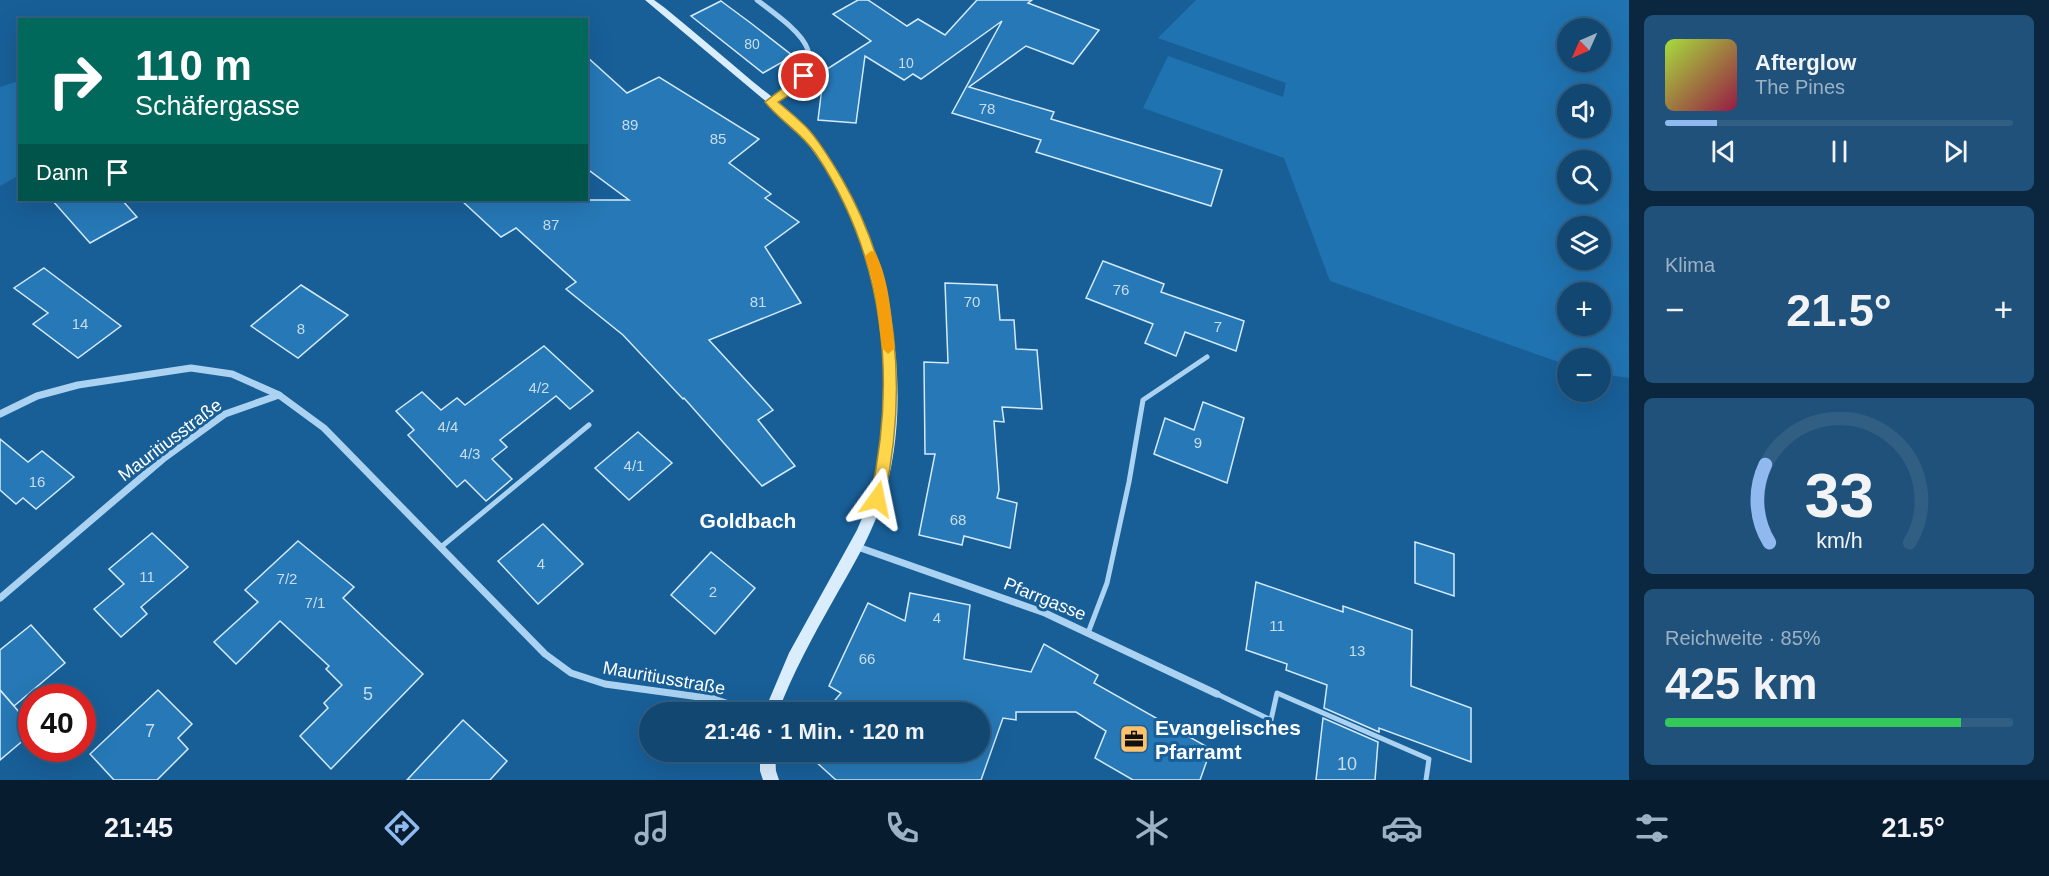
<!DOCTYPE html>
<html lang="de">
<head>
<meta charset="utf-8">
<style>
	:root { --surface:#124772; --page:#1f517a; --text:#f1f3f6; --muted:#9cb2c4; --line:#315f84; --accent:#90b9f0 }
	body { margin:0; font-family:Arial,sans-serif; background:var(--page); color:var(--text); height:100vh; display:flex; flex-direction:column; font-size:22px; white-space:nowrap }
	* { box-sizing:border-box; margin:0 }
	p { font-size:20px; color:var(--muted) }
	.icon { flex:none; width:33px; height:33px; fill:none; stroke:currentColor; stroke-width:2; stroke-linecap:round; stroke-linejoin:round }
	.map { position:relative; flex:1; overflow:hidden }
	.panel { display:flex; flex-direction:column; gap:15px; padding:15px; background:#0a273f; width:420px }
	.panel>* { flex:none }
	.guide { position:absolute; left:18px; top:18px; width:570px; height:183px; border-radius:0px; box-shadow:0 6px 24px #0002,0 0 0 2px var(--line); background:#00695c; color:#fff; overflow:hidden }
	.needle { width:39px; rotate:225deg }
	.fabs { position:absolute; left:1557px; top:18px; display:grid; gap:12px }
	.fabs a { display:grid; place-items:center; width:54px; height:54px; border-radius:50%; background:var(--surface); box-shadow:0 6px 24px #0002,0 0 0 2px var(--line); font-size:30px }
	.speed { position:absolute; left:18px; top:684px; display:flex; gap:12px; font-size:30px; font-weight:700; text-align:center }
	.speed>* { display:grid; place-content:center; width:78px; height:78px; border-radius:50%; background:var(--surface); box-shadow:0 6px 24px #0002,0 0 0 2px var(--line); line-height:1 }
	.speed .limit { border:9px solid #d22; background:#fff; color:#111 }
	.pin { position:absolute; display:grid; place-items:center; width:51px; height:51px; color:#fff; margin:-26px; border:3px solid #fff; border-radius:50%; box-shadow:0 2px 6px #0007 }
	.me { position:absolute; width:66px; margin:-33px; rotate:12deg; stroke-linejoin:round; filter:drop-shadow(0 0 4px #0008) }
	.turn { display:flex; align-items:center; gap:21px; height:126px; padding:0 18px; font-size:27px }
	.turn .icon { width:78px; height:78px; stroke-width:2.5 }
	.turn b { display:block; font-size:42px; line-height:51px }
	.then { display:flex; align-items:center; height:57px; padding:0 18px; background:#0003; gap:12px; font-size:22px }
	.big { font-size:45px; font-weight:600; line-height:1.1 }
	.panel .card { flex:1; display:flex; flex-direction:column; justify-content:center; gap:9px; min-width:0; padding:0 21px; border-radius:9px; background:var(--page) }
	.panel .dial { align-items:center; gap:0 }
	.dial svg { height:156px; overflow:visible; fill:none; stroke:var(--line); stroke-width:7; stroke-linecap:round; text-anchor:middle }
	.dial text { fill:var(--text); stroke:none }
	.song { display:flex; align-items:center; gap:18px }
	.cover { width:72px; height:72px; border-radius:9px; background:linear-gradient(135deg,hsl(80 70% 55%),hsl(340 70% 35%)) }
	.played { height:6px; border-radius:3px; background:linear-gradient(90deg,var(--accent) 15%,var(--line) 15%) }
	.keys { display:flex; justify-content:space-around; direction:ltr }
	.heat { display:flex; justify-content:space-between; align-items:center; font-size:33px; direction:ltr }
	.charge { height:9px; border-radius:4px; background:linear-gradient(90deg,#34c759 85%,var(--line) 0) }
	.trip { position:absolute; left:639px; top:702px; width:351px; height:60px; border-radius:30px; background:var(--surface); box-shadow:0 6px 24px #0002,0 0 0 2px var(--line); font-weight:600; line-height:60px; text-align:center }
	.dock { display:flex; height:96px; justify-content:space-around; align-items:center; background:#071c2e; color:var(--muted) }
	.dock .icon { width:42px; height:42px }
	.dock .selected { color:var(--accent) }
	.dock b { font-size:27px; color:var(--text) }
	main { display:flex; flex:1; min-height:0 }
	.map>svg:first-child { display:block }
	.green { fill:#2073b1; fill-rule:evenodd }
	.building { fill:#2678b6; stroke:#d3eafc; stroke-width:1.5 }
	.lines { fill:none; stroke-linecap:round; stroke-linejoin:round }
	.lane { stroke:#abd3f1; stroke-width:5 }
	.street-far1 { stroke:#abd3f1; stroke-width:5 }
	.street { stroke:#abd3f1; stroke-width:7 }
	.secondary { fill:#daedfc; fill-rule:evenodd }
	.route { fill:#ffd54a; stroke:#a68a30; stroke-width:1.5 }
	.slow { fill:#f59e0b }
	.labels { text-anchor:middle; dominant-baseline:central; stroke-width:6; stroke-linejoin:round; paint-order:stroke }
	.far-number-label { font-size:14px; fill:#c9dded }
	.number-label { font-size:15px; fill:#c9dded }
	.street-label { font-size:18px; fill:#fff; stroke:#185f98 }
	.near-number-label { font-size:18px; fill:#c9dded }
	.quarter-label { font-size:21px; font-weight:bold; fill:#fff; stroke:#185f98 }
	.near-poi-label { font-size:21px; font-weight:bold; fill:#fff; stroke:#185f98; text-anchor:start }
</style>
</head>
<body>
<main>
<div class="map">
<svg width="1629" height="780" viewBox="0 0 1629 780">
	<rect width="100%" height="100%" fill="#185f98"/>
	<g class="green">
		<path d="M 1196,0 L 1629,0 L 1629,378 L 1601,374 L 1600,358 L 1568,358 L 1567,365 L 1330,281 L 1284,158 L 1143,108 L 1168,56 L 1283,97 L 1286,83 L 1158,38 ZM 1568,28 L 1600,28 L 1600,62 L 1568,62 ZM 1568,94 L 1600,94 L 1600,128 L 1568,128 ZM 1568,160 L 1600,160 L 1600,194 L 1568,194 ZM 1568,226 L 1600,226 L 1600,260 L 1568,260 ZM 1600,292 L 1600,326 L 1568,326 L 1568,292 Z"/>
		<polygon points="19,81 19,175 0,186 0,87"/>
	</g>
	<g class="building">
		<polygon points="858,0 868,0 907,26 918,19 945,35 977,0 1032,0 1028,3 1099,30 1073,64 1026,46 969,87 1054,112 1051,119 1222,170 1211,206 1036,152 1041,140 952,113 1002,21 921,79 913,74 904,80 865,56 856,123 818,120 824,71 871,41 833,14"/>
		<polygon points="721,1 752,24 793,56 763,73 691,16"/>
		<polygon points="586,56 627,93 659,77 759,139 729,163 771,194 765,198 799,222 765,247 801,303 709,340 773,410 758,420 795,466 762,486 684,398 683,399 623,335 566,289 576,282 516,228 501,237 461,200 629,200 586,168"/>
		<polygon points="52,200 122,200 137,217 90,243"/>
		<polygon points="1103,261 1164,284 1161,292 1244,321 1236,351 1185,332 1176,356 1145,343 1153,324 1086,298"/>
		<polygon points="44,268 121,326 78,358 33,324 48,313 14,288"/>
		<polygon points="945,283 997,285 1000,320 1014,320 1016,349 1037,350 1042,409 1002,407 1004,422 994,421 999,490 997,498 1017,503 1010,548 964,536 962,545 919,535 935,454 925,454 924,362 948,363"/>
		<polygon points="301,285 348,315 298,358 251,326"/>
		<polygon points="544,346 593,391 570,409 556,396 500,440 507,447 492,459 512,479 486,501 465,480 457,487 408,435 414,430 396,411 422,392 441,410 457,398 465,405"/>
		<polygon points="1203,402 1244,418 1227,483 1154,454 1165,418 1194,430"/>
		<polygon points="638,432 672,463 629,500 595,468"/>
		<polygon points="0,439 28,462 42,451 74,477 36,509 23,498 16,504 0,490"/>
		<polygon points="543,524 583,564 538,604 498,561"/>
		<polygon points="152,533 188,567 141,607 147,614 121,637 94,609 124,584 109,569"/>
		<polygon points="298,541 354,587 343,598 423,674 331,769 300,736 328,708 324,703 342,685 326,669 329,666 280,621 236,664 214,642 258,602 245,590"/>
		<polygon points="1415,542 1454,554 1454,596 1415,583"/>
		<polygon points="711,552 755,588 715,634 671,595"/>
		<polygon points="1256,582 1343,612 1343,606 1412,630 1411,686 1471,708 1471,762 1379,728 1379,732 1324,708 1327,685 1286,670 1287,664 1246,650"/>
		<polygon points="910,593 970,605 964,659 1031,672 1044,644 1098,675 1094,683 1211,749 1200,780 1133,780 1095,758 1106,731 1076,712 1016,712 1016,720 1003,718 981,780 836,780 805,752 980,752 980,712 825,712 841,693 829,686 868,603 905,621"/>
		<polygon points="31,625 65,663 14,706 0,690 0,650"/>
		<polygon points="0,690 32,727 32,733 0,760"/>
		<polygon points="158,690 192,724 178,738 188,749 157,780 114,780 90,754"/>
		<polygon points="1323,718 1378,742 1375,780 1316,780"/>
		<polygon points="463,720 507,761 490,780 407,780"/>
	</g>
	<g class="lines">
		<g class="lane">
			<polyline points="441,547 589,425"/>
			<polyline points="1088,633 1107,583 1129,482 1143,400 1207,357"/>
			<polyline points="1217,694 1271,720 1277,693 1429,759 1426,780"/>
		</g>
		<path class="street-far1" d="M 757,0 C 805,36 839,60 771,102"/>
		<g class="street">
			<polyline points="0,414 37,396 78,385 191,368 232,374 279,395"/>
			<polyline points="855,546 1045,613 1217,694"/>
			<polyline points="0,598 163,459 225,414 279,395 324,428 545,654 571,673 605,684 714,699 753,712"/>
		</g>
		<g class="secondary">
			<path d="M 645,0 L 654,0 L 665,8 C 694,32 723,56 752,81 C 770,96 791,110 807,129 C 886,223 921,388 881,505 C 870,538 851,569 834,599 C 813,636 793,673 778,712 L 764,712 L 789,653 L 857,530 L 871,497 L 880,453 L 885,405 L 884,355 L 877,306 L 866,257 L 849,211 L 827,171 L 801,134 L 775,109 Z"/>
			<polygon points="760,752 775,752 776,771 779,780 763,780 760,771"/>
		</g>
	</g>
	<path class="route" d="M 804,72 L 809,76 L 799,89 L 778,102 C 788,111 800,120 809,130 C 822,145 832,162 842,179 C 899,278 908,389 884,499 L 882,503 L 877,505 L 872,503 L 870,499 C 897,379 885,258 816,154 C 802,133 780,121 765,102 Z"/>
	<path class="slow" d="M 871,251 L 875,252 C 890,281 891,317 895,348 L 888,354 L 882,348 C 878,317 876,285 865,256 Z"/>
	<defs>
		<g id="office-square" transform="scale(1.5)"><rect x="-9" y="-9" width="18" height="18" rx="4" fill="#ffc26b" stroke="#185f98"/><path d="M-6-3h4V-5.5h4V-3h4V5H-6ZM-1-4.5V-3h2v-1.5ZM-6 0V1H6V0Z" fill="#111"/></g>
	</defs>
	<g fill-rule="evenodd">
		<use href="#office-square" x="1134" y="739"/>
	</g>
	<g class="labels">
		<g class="far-number-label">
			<text x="752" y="44">80</text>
			<text x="906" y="63">10</text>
		</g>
		<g class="number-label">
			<text x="987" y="108">78</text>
			<text x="630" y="124">89</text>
			<text x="718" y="138">85</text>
			<text x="551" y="224">87</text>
			<text x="1121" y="289">76</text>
			<text x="758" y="301">81</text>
			<text x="972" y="301">70</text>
			<text x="80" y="323">14</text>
			<text x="1218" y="326">7</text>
			<text x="301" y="328">8</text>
			<text x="539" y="387">4/2</text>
			<text x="448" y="426">4/4</text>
			<text x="1198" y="442">9</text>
			<text x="470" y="453">4/3</text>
			<text x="634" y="465">4/1</text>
			<text x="37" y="481">16</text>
			<text x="958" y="519">68</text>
			<text x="541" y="563">4</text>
			<text x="147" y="576">11</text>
			<text x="287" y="578">7/2</text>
			<text x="713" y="591">2</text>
			<text x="315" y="602">7/1</text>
			<text x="937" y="617">4</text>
			<text x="1277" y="625">11</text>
			<text x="1357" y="650">13</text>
			<text x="867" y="658">66</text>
		</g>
		<g class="street-label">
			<text transform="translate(170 440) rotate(-37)">Mauritiusstraße</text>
			<text transform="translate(1045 599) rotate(22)">Pfarrgasse</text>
			<text transform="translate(664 678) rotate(10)">Mauritiusstraße</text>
		</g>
		<g class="near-number-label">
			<text x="368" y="694">5</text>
			<text x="150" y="731">7</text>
			<text x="1347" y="764">10</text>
		</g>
		<g class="quarter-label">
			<text x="748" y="520">Goldbach</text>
		</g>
		<g class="near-poi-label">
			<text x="1155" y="727">Evangelisches<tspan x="1155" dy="24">Pfarramt</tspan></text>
		</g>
	</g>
</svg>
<div class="fabs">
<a><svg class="needle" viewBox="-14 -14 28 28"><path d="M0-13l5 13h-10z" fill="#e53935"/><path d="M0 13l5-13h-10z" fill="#9cb2c4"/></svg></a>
<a><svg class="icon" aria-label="sound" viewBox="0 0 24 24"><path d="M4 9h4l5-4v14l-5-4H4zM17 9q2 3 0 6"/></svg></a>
<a><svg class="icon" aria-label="search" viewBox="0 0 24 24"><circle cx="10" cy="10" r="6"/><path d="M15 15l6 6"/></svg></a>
<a><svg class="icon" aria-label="layers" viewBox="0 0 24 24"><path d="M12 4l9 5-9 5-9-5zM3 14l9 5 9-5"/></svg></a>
<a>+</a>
<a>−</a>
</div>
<div class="speed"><div class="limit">40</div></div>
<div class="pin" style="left:804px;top:76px;background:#d93025"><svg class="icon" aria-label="arrive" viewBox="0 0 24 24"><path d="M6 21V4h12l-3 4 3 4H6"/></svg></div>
<svg class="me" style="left:877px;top:499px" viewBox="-20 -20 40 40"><path d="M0-17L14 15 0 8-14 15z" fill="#ffd54a" stroke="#fff" stroke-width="4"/></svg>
<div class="trip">21:46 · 1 Min. · 120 m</div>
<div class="guide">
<div class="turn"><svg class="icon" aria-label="right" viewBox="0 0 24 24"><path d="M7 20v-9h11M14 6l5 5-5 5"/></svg><div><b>110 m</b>Schäfergasse</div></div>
<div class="then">Dann<svg class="icon" aria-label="arrive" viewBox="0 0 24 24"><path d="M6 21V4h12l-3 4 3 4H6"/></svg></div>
</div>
</div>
<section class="panel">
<div class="card">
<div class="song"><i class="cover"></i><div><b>Afterglow</b><p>The Pines</p></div></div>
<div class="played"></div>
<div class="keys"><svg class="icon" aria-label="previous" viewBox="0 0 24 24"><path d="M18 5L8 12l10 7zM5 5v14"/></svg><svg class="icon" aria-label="pause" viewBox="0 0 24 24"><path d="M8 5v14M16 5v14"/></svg><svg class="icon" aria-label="next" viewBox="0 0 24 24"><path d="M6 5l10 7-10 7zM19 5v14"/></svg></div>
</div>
<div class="card"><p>Klima</p>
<div class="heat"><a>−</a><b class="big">21.5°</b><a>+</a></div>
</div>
<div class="card dial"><svg viewBox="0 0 100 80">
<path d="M14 69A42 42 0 1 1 86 69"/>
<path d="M14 69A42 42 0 0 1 12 29" stroke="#90b9f0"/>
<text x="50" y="56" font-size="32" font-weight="700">33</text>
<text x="50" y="72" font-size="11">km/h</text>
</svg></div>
<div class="card"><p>Reichweite · 85%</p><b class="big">425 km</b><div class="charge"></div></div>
</section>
</main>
<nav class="dock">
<b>21:45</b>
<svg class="icon selected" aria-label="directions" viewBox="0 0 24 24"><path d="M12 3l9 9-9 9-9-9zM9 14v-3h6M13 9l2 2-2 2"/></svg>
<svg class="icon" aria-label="music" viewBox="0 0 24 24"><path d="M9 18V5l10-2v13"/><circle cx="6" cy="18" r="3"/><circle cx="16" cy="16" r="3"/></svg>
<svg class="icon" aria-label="phone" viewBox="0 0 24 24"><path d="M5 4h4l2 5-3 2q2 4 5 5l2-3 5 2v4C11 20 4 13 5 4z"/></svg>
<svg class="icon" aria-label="climate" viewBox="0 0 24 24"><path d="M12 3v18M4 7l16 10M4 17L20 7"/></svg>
<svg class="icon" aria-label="car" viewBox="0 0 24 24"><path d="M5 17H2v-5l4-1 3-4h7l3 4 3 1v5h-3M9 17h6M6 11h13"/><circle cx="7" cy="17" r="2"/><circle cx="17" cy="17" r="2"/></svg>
<svg class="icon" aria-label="filters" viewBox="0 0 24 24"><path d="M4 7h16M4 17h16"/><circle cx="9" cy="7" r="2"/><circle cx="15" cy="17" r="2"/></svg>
<b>21.5°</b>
</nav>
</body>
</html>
